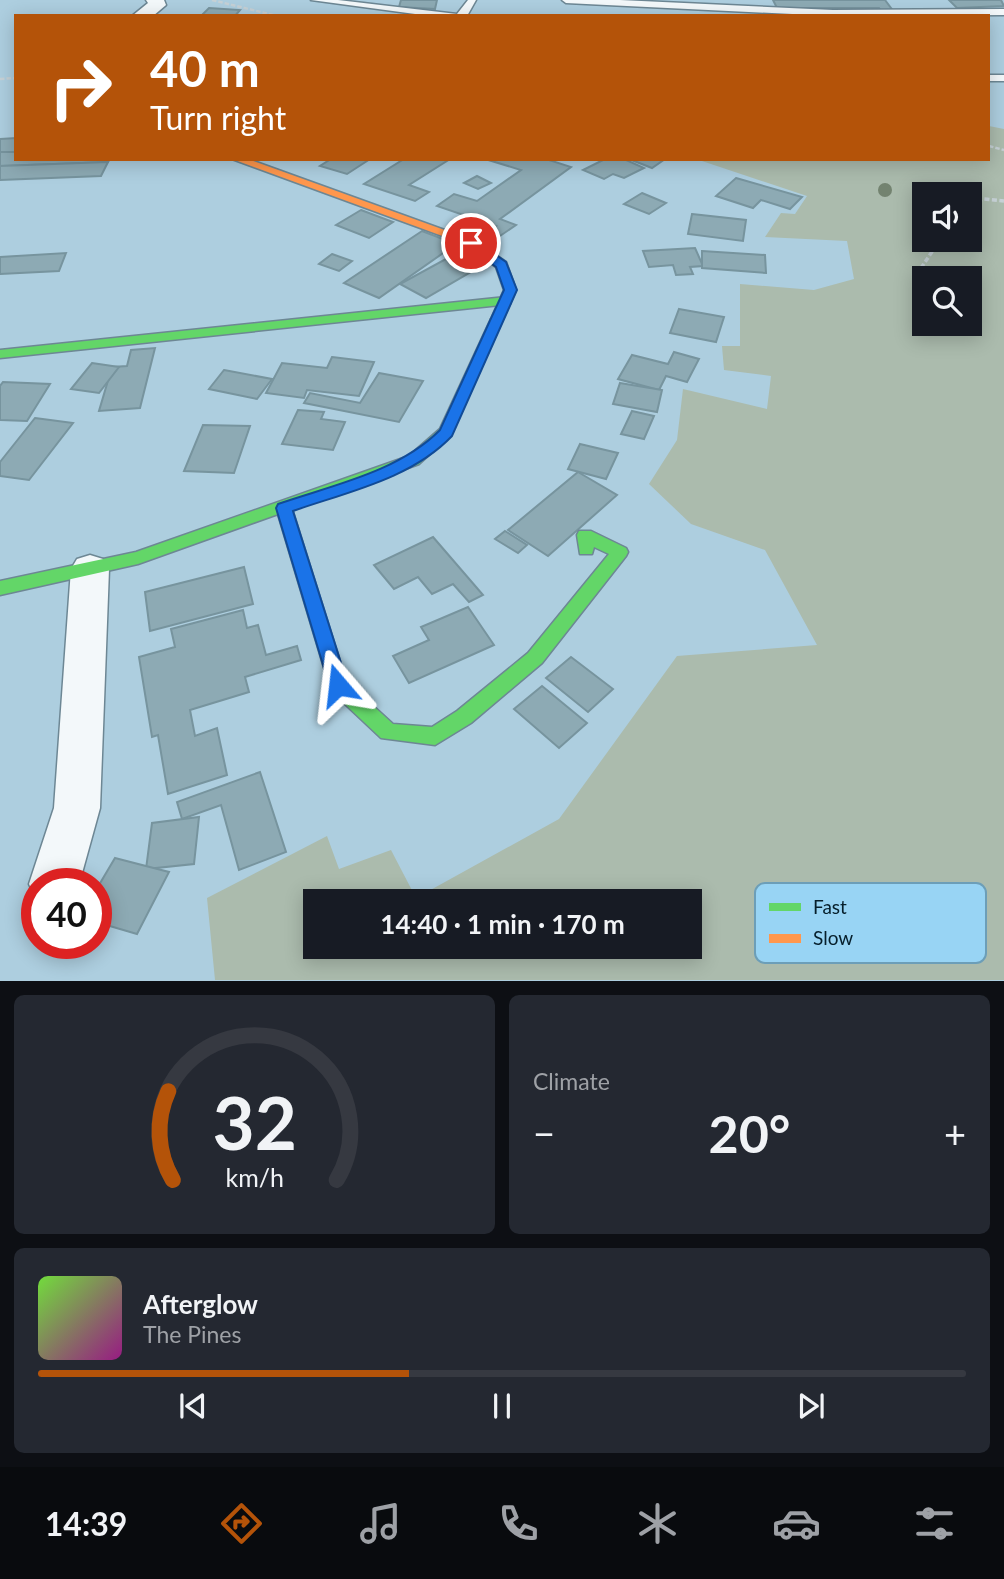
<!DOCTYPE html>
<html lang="en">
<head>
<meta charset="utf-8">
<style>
	:root { --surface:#171b24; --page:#242831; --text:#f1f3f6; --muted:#9ea1a6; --line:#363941; --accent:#b45309 }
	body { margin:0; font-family:Lato,sans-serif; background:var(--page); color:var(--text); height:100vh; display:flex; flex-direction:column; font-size:26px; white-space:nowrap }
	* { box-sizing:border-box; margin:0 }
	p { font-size:23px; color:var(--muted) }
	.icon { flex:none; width:38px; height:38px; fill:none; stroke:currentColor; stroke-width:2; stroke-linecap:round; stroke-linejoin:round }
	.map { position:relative; height:981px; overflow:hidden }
	.drawer { display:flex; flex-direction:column; gap:14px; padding:14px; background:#0d0f14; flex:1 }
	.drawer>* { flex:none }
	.banner { position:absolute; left:14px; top:14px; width:976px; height:147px; border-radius:0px; box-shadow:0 4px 18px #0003; background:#b45309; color:#fff; overflow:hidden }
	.tools { position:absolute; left:912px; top:182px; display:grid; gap:14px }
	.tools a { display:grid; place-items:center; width:70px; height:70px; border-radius:0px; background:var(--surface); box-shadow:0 4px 18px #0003; font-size:35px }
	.speed { position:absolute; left:21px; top:868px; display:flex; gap:14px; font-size:35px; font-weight:700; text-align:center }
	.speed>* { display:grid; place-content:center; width:91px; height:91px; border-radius:50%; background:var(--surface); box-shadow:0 4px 18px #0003; line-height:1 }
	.speed .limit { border:10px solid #d22; background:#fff; color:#111 }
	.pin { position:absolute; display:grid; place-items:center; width:60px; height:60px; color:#fff; margin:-30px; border:4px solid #fff; border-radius:50%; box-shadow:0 2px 7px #0007 }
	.me { position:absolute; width:77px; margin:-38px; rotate:343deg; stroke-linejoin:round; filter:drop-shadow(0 0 5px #0008) }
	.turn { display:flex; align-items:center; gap:24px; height:147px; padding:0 21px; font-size:32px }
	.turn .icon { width:91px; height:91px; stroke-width:2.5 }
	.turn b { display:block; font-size:49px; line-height:60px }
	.big { font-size:52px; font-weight:700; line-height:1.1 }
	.drawer .widget { flex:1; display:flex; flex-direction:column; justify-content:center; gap:10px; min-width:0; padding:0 24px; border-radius:10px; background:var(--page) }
	.drawer .dial { align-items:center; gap:0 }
	.dial svg { height:182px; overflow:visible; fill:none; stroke:var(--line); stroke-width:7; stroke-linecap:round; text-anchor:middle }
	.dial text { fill:var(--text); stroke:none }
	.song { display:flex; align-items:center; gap:21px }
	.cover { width:84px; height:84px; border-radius:10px; background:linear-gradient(135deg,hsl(100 70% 55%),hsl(310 70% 35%)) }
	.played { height:7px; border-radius:4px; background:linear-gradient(90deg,var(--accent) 40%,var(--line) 40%) }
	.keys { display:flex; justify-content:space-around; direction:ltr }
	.heat { display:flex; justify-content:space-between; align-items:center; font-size:38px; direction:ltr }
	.drawer .tiles { flex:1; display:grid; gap:14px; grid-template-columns:1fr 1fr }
	.widget:last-child { grid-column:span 2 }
	.trip { position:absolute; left:303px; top:889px; width:399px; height:70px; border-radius:0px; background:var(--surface); box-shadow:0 4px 18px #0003; font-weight:700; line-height:70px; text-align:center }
	.tab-bar { display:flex; height:112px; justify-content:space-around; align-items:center; background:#090b0e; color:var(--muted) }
	.tab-bar .icon { width:49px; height:49px }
	.tab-bar .current { color:var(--accent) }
	.tab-bar b { font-size:32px; color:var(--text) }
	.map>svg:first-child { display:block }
	.green { fill:#abbbad; fill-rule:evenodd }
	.building { fill:#8daab4; stroke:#77949e; stroke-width:2 }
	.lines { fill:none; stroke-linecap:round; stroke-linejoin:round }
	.lane-casing { stroke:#6d8794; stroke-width:3 }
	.street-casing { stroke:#6d8794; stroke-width:3 }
	.fast-casing { stroke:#6d8794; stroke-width:3 }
	.slow-casing { stroke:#6d8794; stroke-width:3 }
	.path-far1 { stroke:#c6d1d6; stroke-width:2.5; stroke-dasharray:4.5 2; stroke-linecap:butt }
	.path { stroke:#c6d1d6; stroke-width:3.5; stroke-dasharray:5 2.5; stroke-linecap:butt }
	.lane { fill:#f3f8fa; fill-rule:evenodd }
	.street { fill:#f3f8fa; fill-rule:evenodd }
	.fast { fill:#63d668; fill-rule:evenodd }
	.slow { fill:#ff974d; fill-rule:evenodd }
	.tree { fill:#738370 }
	.route { fill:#1a73e8; stroke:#114b97; stroke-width:2 }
	.key { fill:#98d4f4; stroke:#6c9eb8; stroke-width:2 }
	.key-label { font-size:19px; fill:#061f2b }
</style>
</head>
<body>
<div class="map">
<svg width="1004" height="981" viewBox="0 0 1004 981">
	<rect width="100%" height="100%" fill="#adcedf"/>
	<path class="green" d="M 989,126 L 1004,129 L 1004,980 L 215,980 L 207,898 L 327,836 L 339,869 L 391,850 L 416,898 L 559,819 L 677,656 L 817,645 L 765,550 L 691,524 L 649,484 L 677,440 L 683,389 L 767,409 L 771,376 L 724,370 L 722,346 L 740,346 L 740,284 L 814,290 L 854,279 L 847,241 L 765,237 L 781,213 L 795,214 L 807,196 L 696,159 L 989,159 ZM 924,194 L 970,194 L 970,240 L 924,240 ZM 924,278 L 970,278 L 970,324 L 924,324 ZM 315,901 L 690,901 L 690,947 L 315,947 Z"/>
	<g class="building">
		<polygon points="401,0 437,0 435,9 399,7"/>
		<polygon points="773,0 885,0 894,12 882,12 879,8 777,8"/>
		<polygon points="949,0 1001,0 1004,6 957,8"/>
		<polygon points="209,8 240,10 235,16 201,16"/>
		<polygon points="16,138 16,152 0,152 0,139"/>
		<polygon points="0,152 16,152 16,159 109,159 108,162 0,166"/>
		<polygon points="331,159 370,159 347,174 320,166"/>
		<polygon points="404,159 450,159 409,185 429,192 415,201 364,184"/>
		<polygon points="485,159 546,159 571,167 500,219 516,225 500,236 488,232 496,226 437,206 454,194 477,201 521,170"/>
		<polygon points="605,159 624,159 644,168 624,178 613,174 604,179 583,170"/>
		<polygon points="629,159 665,159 652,168"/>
		<polygon points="108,162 101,176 0,180 0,166"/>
		<polygon points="477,176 491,183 478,189 464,183"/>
		<polygon points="736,178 802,197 790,209 761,200 753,208 716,196"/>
		<polygon points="642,193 666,203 649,214 624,204"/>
		<polygon points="361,210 393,222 369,238 336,225"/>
		<polygon points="692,214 746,220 743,241 688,234"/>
		<polygon points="422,231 456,244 379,298 344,283"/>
		<polygon points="695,248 703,266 690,267 693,274 676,275 673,265 649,267 643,251"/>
		<polygon points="702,251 765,255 766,273 702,268"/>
		<polygon points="66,253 59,271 0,274 0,257"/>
		<polygon points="332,254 352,261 339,271 319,264"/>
		<polygon points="455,254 481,266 426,298 400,284"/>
		<polygon points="679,309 724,317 716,342 670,333"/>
		<polygon points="155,348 140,408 99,411 112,367 127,366 131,350"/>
		<polygon points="674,352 699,359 687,382 666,376 659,390 618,379 632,355 668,364"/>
		<polygon points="332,357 374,362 359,396 307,390 304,398 266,393 282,363 327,368"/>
		<polygon points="92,363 119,367 99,393 71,389"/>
		<polygon points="224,370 272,379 257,399 209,389"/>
		<polygon points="379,373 423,381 399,422 304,403 310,393 360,403"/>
		<polygon points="3,382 50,384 27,421 0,420 0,386"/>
		<polygon points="620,383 662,390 657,412 613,404"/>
		<polygon points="298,410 324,412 321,419 345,422 333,450 282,444"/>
		<polygon points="632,411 654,416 644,439 621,434"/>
		<polygon points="35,418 73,423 29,480 0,476 0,462"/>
		<polygon points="203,425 250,426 234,473 184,471"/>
		<polygon points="580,444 618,453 606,479 568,469"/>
		<polygon points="578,472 617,495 548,556 508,530"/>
		<polygon points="505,531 527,545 518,553 495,539"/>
		<polygon points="433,537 483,595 469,602 453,584 432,594 418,577 394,589 374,565"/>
		<polygon points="244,567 253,604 150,631 145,592"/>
		<polygon points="468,607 494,645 409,683 393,656 429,640 421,627"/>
		<polygon points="243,610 247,628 258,625 266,655 297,646 301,660 245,677 249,692 190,710 195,736 217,728 227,775 168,794 158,735 152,737 139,657 175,647 171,629"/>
		<polygon points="571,657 613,689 588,712 546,678"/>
		<polygon points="542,686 587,723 559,748 514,709"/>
		<polygon points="260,772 286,852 239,870 221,805 182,819 177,802"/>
		<polygon points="199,817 194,864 146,869 152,823"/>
		<polygon points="115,858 169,872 137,934 96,922 96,890"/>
	</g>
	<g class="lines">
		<g class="lane-casing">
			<g id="lane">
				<polygon points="311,0 338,0 457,14 468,0 476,0 467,16 430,16"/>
				<polygon points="562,0 620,0 833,10 1004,9 1004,15 833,16 566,3"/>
				<rect x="989" y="75" width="15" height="6"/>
			</g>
		</g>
		<g class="street-casing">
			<g id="street">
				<polygon points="146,0 164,0 166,5 153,16 132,16 148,3"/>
				<polygon points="90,555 103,559 109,569 100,808 79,884 37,884 37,901 29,884 54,808 71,569 77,559"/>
			</g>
		</g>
		<g class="fast-casing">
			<g id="fast">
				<polygon points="506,297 510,298 510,304 0,358 0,350"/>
				<polygon points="497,315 503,319 451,435 419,464 292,509 346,681 393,724 432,727 457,711 528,653 609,554 594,547 592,554 580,554 577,535 579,531 591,531 626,548 628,552 626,556 542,663 471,723 435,745 381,738 331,691 278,514 138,564 0,595 0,581 136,552 409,456 440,429 491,319"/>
			</g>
		</g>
		<g class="slow-casing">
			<polygon id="slow" points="232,159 248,159 475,241 506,262 516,290 503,319 497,323 491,319 504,290 496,267 467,245"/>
		</g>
		<g class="path-far1">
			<polyline points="212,0 277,16"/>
			<polyline points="0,79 16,78"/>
			<polyline points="989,146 1004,150"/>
		</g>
		<g class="path">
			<polyline points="970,203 984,199 1004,201"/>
			<polyline points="921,268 940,240"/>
		</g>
		<use href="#lane" class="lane"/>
		<use href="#street" class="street"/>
		<use href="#fast" class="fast"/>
		<use href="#slow" class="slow"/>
	</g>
	<circle class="tree" cx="885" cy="190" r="7"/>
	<path class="route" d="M 467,240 L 475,240 L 506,262 L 517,290 L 452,436 C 411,479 347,492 293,511 L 348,685 L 345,691 L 331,691 L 329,685 L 276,508 L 278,504 C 333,485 398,472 440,430 L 504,290 L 496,267 L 467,245 Z"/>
	<rect x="755" y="883" width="231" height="80" rx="10" class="key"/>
	<rect x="769" y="903" width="32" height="8" fill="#63d668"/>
	<rect x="769" y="934" width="32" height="9" fill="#ff974d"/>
	<g class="key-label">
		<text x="813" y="914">Fast</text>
		<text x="813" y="945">Slow</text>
	</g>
</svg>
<div class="tools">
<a><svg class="icon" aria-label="sound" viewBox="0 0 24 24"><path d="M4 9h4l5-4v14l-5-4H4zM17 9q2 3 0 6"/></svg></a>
<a><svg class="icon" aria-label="search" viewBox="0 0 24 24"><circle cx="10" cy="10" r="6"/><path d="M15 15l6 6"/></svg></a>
</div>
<div class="speed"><div class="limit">40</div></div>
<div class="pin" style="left:471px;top:243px;background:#d93025"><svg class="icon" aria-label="arrive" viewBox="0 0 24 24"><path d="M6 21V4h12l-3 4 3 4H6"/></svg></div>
<svg class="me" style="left:338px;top:685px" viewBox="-20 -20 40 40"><path d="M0-17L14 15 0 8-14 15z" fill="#1a73e8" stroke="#fff" stroke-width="4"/></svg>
<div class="trip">14:40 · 1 min · 170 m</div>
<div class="banner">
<div class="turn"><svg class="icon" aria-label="right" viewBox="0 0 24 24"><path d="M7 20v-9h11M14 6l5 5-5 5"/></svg><div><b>40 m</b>Turn right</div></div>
</div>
</div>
<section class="drawer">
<div class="tiles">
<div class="widget dial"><svg viewBox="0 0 100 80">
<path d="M14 69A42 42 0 1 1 86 69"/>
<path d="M14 69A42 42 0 0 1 12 30" stroke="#b45309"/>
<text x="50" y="56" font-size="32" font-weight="700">32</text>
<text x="50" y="72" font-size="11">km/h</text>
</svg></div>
<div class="widget"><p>Climate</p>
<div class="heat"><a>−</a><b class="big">20°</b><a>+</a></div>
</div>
<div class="widget">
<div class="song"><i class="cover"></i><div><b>Afterglow</b><p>The Pines</p></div></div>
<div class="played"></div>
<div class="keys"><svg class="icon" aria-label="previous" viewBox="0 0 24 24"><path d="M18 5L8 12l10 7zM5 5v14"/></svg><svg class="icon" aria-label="pause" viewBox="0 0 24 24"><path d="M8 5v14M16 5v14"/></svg><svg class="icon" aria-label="next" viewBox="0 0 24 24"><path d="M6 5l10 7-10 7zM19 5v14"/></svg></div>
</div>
</div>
</section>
<nav class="tab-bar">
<b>14:39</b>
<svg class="icon current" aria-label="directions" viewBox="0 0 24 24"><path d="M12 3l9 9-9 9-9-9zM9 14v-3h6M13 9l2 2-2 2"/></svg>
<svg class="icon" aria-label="music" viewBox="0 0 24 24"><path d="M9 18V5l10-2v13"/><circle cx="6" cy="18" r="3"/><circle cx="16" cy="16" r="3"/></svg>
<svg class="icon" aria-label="phone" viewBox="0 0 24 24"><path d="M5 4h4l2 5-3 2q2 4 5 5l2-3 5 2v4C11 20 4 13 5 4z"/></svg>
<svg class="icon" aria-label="climate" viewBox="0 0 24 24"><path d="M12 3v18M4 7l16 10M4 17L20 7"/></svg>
<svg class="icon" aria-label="car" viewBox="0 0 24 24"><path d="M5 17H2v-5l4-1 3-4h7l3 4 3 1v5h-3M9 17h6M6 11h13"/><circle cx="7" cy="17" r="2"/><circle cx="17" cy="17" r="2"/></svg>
<svg class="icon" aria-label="filters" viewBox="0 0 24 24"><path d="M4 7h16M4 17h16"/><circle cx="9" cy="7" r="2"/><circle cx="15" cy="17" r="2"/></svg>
</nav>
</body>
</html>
